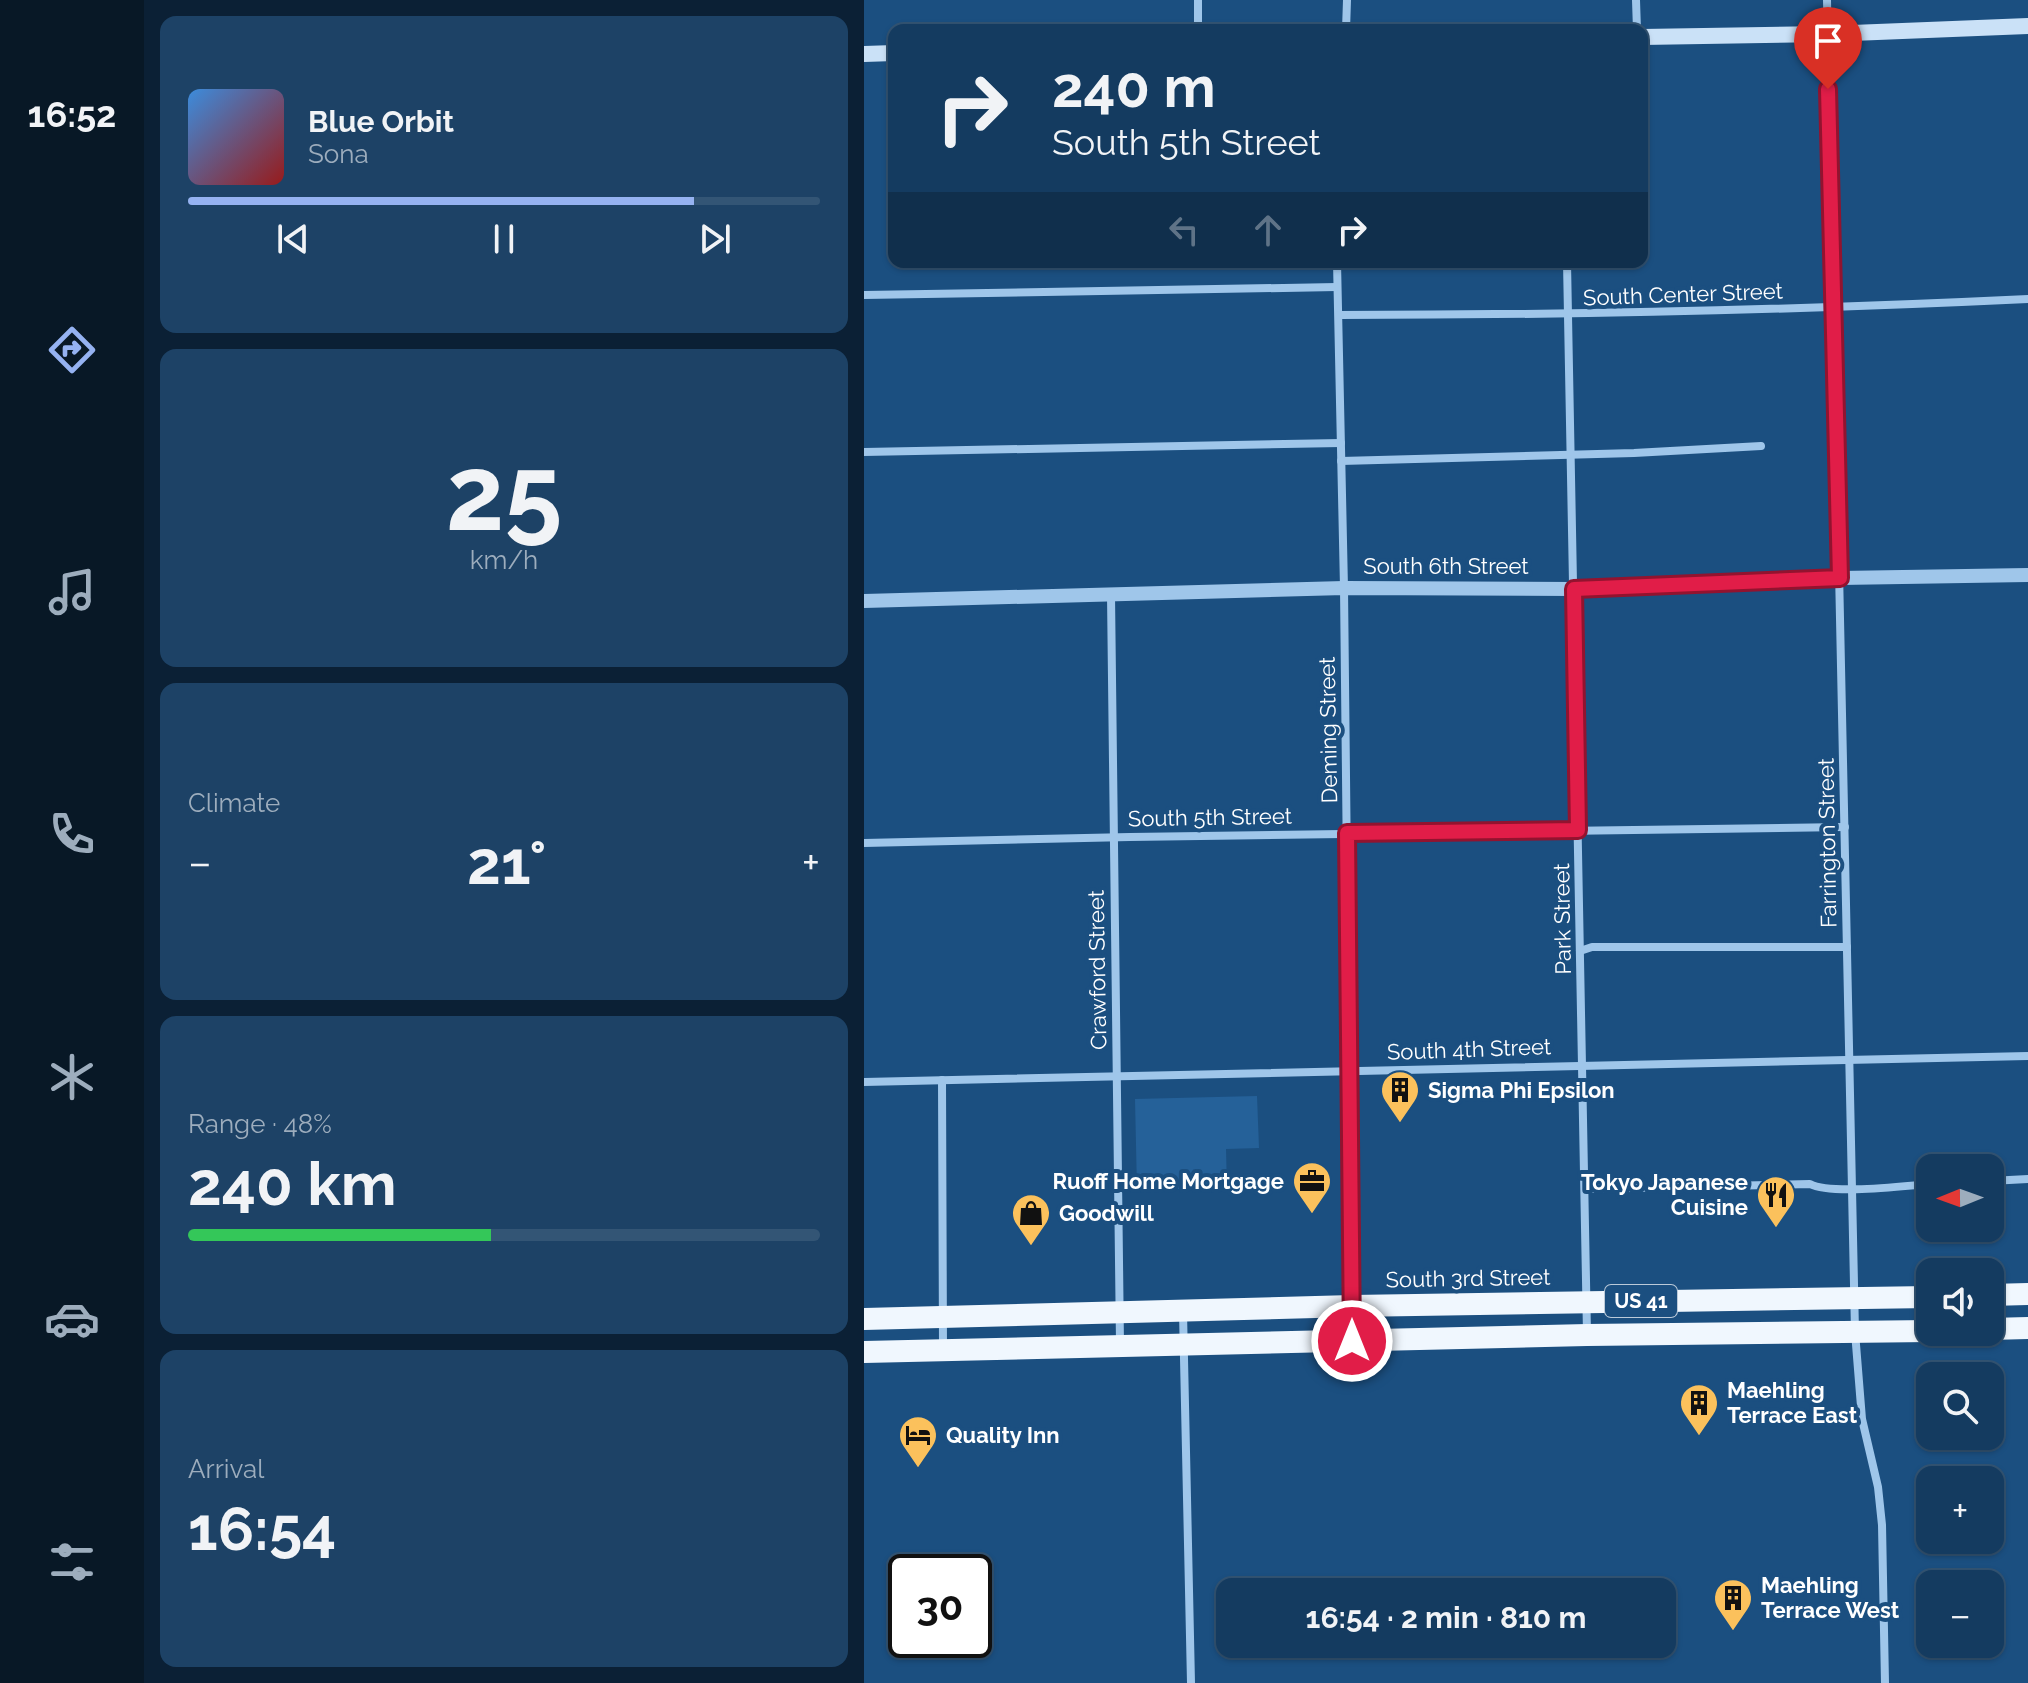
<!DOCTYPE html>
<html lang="en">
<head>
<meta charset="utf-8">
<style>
	:root { --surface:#143b60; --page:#1d4266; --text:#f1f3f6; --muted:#9dadbd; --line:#335575; --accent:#95b2f1 }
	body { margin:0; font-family:Raleway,sans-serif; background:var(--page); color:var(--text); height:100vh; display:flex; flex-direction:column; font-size:30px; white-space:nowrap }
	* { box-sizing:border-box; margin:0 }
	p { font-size:26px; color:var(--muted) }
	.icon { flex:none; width:44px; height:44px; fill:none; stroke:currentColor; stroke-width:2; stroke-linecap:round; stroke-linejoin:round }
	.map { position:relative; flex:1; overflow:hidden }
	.details { display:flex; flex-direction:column; gap:16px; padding:16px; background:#0b2035; width:720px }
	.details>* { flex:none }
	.hud { position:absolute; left:24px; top:24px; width:760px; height:244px; border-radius:16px; box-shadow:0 2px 6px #0004,0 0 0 2px var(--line); background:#143b60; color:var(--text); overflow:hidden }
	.needle { width:52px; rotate:269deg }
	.controls { position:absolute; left:1052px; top:1154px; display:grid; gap:16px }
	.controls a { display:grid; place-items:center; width:88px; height:88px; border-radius:16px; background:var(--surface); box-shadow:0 2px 6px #0004,0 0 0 2px var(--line); font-size:40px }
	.speed { position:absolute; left:24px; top:1554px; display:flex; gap:16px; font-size:40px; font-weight:700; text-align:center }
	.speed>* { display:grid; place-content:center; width:104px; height:104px; border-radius:50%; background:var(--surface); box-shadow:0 2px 6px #0004,0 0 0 2px var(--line); line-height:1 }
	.speed .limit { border:4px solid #111; border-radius:12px; background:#fff; color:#111 }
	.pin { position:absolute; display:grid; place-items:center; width:68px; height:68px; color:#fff; margin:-82px -34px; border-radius:50% 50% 50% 0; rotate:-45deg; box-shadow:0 0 8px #0007 }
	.pin .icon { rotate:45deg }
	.me { position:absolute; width:88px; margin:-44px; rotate:0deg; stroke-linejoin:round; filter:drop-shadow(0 0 6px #0008) }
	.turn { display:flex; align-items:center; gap:28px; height:168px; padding:0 32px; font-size:36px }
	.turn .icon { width:104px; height:104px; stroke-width:2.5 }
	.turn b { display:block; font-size:56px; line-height:68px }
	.lanes { display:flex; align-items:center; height:76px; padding:0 32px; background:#0003; justify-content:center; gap:40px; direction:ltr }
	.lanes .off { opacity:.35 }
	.big { font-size:60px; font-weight:700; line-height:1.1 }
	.details .card { flex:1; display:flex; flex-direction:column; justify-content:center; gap:12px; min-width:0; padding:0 28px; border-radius:16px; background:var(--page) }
	.details .dial { align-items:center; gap:0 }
	.dial b { font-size:104px; line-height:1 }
	.song { display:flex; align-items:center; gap:24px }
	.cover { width:96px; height:96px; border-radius:12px; background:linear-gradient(135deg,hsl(210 70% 55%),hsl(0 70% 35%)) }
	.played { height:8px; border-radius:4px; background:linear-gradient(90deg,var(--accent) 80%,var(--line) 80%) }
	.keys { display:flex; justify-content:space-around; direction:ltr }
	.heat { display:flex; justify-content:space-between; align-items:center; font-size:44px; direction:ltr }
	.charge { height:12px; border-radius:6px; background:linear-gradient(90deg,#34c759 48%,var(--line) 0) }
	.trip { position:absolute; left:352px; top:1578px; width:460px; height:80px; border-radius:16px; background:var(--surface); box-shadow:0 2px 6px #0004,0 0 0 2px var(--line); font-weight:700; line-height:80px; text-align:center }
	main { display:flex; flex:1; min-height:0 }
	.dock { display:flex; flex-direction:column; width:144px; justify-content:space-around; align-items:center; background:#081826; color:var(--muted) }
	.dock .icon { width:56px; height:56px }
	.dock .current { color:var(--accent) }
	.dock b { font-size:36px; color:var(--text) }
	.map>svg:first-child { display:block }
	.green { fill:#256199 }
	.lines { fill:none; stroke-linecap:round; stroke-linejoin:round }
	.minor { stroke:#9fc6ea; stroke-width:8 }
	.tertiary { stroke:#9fc6ea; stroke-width:14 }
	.secondary { stroke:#cae1f7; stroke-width:16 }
	.trunk { stroke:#f0f7fe; stroke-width:22 }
	.route-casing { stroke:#92132f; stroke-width:20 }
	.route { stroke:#e11d48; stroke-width:14 }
	.labels { text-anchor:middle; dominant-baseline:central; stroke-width:8; stroke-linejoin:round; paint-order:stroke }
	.shield { fill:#1b4f80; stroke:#bbcad9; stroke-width:2 }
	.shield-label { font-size:20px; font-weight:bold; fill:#fff }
	.street-label { font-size:22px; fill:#fff; stroke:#1b4f80 }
	.poi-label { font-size:22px; font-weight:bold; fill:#fff; stroke:#1b4f80; text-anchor:start }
</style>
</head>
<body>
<main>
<nav class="dock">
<b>16:52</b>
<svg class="icon current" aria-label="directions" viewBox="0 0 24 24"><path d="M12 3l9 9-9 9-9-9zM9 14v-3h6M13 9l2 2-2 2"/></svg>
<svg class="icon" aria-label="music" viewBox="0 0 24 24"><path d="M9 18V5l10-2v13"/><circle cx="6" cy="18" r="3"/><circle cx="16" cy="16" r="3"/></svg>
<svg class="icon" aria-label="phone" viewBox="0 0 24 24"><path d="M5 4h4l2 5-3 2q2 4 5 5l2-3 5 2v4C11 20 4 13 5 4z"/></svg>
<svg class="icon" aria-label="climate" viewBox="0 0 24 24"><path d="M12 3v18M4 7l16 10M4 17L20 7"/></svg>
<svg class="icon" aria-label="car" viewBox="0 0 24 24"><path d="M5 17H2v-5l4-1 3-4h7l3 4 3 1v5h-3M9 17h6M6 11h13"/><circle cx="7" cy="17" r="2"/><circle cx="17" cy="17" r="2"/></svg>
<svg class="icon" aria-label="filters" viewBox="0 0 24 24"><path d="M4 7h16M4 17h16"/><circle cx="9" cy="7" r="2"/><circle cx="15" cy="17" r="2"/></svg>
</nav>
<section class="details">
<div class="card">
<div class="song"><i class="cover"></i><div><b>Blue Orbit</b><p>Sona</p></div></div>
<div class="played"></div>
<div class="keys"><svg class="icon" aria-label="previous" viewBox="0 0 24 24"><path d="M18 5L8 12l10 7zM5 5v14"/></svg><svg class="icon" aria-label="pause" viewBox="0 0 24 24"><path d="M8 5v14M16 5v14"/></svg><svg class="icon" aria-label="next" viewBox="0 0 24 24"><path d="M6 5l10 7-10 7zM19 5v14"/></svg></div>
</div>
<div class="card dial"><b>25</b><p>km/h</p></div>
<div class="card"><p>Climate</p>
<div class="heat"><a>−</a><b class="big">21°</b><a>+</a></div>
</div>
<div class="card"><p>Range · 48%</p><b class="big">240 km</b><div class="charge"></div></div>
<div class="card"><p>Arrival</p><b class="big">16:54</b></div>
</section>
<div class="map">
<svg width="1164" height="1683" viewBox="0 0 1164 1683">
	<rect width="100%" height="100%" fill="#1b4f80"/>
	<polygon class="green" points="393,1096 395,1148 362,1149 363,1188 273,1190 271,1099"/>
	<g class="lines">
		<g class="minor">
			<polyline points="772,0 773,30"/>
			<polyline points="963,0 991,1332 998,1419 1014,1487 1018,1525 1021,1683"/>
			<polyline points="334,30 334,0"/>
			<polyline points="482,30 483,0"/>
			<polyline points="473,262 480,588 488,1340"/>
			<polyline points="703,262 723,1334"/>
			<polyline points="0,295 473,287"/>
			<path d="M 475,315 C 705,315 934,310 1164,299"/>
			<polyline points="0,452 477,443"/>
			<polyline points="477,461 770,453 897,446"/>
			<polyline points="247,595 256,1344"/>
			<polyline points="0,843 266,837 981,827"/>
			<polyline points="716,951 728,947 983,947"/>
			<polyline points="78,1080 79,1349"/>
			<polyline points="0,1082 1164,1056"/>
			<polyline points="1126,1181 1164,1179"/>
			<path d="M 721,1189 L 946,1184 C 967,1195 1039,1186 1066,1184"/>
			<polyline points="319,1312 327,1683"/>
		</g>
		<polyline class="tertiary" points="0,601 480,588 710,589 976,578 1164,575"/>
		<g class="secondary">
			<polyline points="778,37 963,34 1164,26"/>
			<polyline points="0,54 30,53"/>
		</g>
		<g class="trunk">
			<polyline points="1126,1295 1164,1294"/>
			<polyline points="0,1319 488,1306 1066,1297"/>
			<polyline points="1126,1329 1164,1328"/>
			<polyline points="0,1352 723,1335 1066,1331"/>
		</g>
	</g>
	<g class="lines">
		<g class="route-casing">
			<polyline id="route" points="488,1341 483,833 714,830 710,589 976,578 964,89"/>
		</g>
		<use href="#route" class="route"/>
	</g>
	<defs>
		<g id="building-pin" transform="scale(2)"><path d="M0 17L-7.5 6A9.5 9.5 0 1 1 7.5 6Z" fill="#fbc15c" stroke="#1b4f80"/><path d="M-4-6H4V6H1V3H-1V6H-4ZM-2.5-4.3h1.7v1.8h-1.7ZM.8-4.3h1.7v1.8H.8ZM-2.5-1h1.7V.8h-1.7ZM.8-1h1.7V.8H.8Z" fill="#111"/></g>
		<g id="office-pin" transform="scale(2)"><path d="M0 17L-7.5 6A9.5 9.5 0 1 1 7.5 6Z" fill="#fbc15c" stroke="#1b4f80"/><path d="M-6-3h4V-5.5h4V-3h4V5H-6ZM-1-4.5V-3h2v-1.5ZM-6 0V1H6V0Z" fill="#111"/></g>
		<g id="restaurant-pin" transform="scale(2)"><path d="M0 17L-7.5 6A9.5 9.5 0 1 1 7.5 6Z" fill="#fbc15c" stroke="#1b4f80"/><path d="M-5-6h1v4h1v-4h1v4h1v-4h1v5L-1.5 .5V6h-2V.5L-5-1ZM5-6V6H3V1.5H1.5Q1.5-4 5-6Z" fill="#111"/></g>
		<g id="shop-pin" transform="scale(2)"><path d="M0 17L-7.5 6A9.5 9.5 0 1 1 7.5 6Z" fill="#fbc15c" stroke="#1b4f80"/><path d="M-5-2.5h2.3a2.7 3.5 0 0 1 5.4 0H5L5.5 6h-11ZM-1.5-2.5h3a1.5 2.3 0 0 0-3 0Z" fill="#111"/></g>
		<g id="hotel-pin" transform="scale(2)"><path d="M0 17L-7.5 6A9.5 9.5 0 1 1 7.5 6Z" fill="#fbc15c" stroke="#1b4f80"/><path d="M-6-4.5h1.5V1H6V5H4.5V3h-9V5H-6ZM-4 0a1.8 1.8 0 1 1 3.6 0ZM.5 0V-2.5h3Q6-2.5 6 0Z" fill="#111"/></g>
	</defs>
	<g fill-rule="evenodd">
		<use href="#building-pin" x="536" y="1090"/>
		<use href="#office-pin" x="448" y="1181"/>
		<use href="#restaurant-pin" x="912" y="1195"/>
		<use href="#shop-pin" x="167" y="1213"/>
		<use href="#building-pin" x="835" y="1403"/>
		<use href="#hotel-pin" x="54" y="1435"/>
		<use href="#building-pin" x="869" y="1598"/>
	</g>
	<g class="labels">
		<rect class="shield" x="741" y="1285" width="72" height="32" rx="6"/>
		<g class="shield-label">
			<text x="777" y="1301">US 41</text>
		</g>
		<g class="street-label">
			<text transform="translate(819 294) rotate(-2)">South Center Street</text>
			<text x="582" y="566">South 6th Street</text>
			<text transform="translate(464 730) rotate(-91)">Deming Street</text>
			<text transform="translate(346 817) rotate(-1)">South 5th Street</text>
			<text transform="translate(963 843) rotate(-91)">Farrington Street</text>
			<text transform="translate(698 919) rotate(-91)">Park Street</text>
			<text transform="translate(233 970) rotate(-91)">Crawford Street</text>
			<text transform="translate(605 1049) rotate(-2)">South 4th Street</text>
			<text transform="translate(604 1278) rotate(-1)">South 3rd Street</text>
		</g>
		<g class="poi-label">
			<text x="564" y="1090">Sigma Phi Epsilon</text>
			<text x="420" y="1181" text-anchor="end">Ruoff Home Mortgage</text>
			<text x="884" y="1182" text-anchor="end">Tokyo Japanese<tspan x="884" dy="25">Cuisine</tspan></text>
			<text x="195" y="1213">Goodwill</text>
			<text x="863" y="1390">Maehling<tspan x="863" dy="25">Terrace East</tspan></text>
			<text x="82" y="1435">Quality Inn</text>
			<text x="897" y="1585">Maehling<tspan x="897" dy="25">Terrace West</tspan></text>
		</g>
	</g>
</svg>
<div class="controls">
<a><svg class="needle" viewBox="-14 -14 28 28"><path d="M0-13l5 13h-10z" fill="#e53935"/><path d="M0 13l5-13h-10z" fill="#9dadbd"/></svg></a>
<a><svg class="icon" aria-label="sound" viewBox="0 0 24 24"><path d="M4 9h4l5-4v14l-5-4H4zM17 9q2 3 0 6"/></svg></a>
<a><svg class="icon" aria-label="search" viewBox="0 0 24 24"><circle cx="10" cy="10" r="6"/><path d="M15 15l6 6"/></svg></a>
<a>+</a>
<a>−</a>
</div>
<div class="speed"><div class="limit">30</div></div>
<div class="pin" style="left:964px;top:89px;background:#d93025"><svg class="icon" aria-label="arrive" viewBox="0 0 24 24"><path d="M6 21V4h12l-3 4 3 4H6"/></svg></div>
<svg class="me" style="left:488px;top:1341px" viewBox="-20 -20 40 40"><circle r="17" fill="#e11d48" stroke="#fff" stroke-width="3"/><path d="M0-11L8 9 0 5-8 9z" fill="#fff"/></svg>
<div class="trip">16:54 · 2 min · 810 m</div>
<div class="hud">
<div class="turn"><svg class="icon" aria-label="right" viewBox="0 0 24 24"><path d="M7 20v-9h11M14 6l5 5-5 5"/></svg><div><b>240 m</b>South 5th Street</div></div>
<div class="lanes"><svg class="icon off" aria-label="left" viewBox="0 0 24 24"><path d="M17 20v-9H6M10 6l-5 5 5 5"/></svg><svg class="icon off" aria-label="ahead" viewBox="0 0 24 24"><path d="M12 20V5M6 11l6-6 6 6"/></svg><svg class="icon" aria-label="right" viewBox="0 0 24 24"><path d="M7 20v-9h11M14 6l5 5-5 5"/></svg></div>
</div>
</div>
</main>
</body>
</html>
